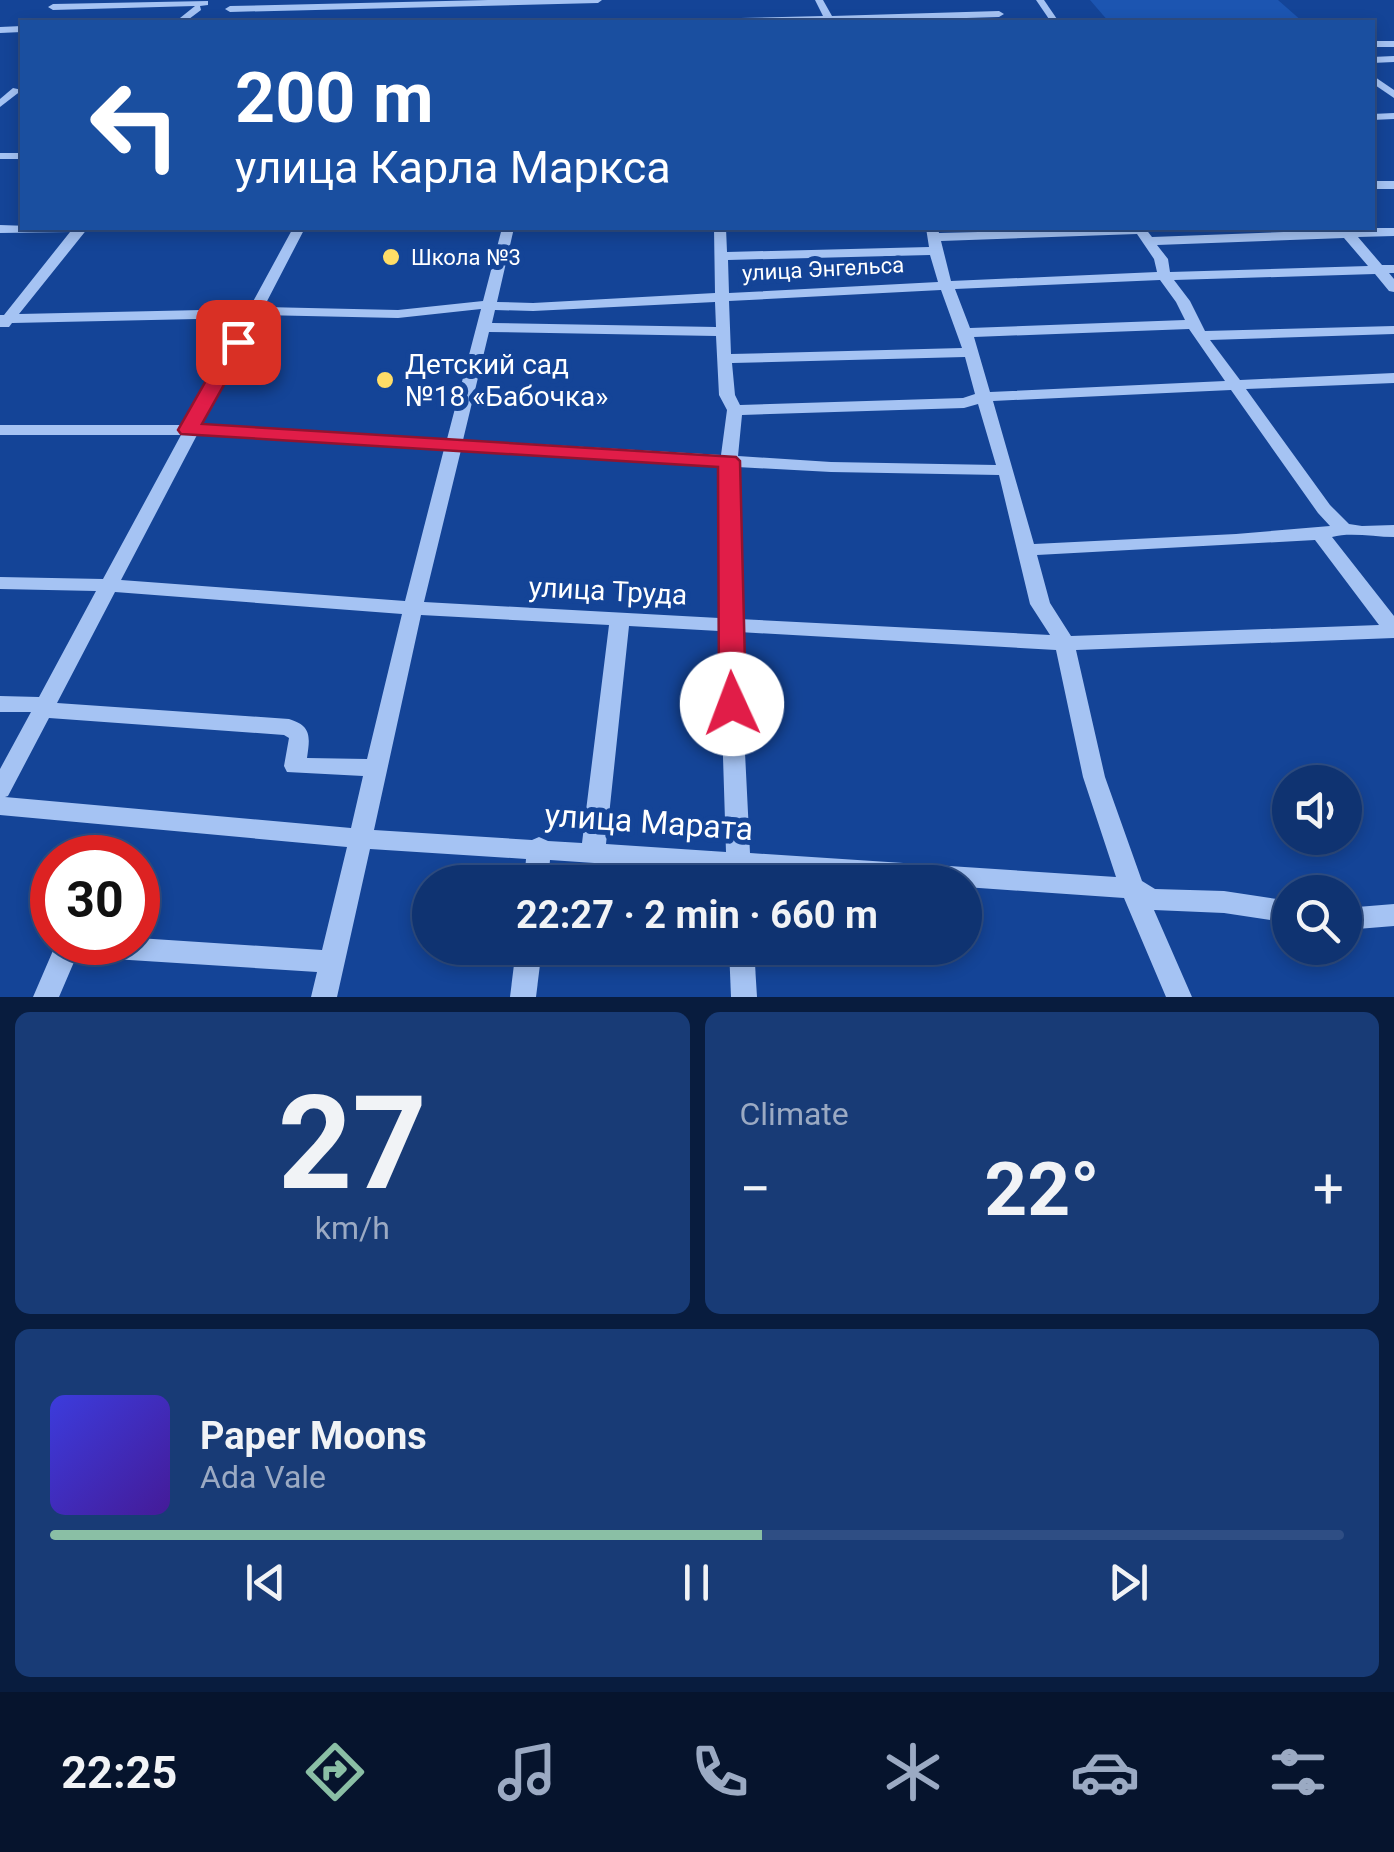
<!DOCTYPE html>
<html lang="en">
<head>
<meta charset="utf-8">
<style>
	:root { --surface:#0f3371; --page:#183b76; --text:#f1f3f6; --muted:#9baac3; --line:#2f4e84; --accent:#8abfa5 }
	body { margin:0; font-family:Roboto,sans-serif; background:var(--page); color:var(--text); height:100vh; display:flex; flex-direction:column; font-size:38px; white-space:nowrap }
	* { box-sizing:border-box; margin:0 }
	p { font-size:32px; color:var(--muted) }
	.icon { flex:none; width:55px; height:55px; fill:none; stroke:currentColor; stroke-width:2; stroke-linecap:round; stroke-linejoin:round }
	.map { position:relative; height:997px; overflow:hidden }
	.side { display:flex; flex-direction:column; gap:15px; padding:15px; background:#081c3e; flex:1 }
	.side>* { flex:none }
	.banner { position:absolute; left:20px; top:20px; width:1355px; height:210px; border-radius:0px; box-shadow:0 5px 15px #0003,0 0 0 2px var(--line); background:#1a4fa0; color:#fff; overflow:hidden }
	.fabs { position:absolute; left:1272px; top:765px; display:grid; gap:20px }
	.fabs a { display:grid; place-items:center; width:90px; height:90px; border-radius:50%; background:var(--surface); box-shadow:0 5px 15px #0003,0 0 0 2px var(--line); font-size:50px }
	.speed { position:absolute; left:30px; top:835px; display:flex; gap:20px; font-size:50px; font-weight:700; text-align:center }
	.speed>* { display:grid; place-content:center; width:130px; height:130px; border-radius:50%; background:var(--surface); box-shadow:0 5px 15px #0003,0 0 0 2px var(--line); line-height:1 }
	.speed .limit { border:15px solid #d22; background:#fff; color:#111 }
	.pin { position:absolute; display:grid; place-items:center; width:85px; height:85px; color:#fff; margin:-42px; border-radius:20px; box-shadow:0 5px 15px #0006 }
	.me { position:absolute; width:110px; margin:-55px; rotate:358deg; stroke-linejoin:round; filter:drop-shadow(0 0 8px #0008) }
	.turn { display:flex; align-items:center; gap:35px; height:210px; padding:0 50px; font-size:45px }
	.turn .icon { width:130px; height:130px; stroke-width:2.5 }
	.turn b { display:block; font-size:70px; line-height:85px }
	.big { font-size:75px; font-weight:700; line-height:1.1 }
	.side .card { flex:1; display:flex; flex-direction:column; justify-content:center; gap:15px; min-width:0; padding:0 35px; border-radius:15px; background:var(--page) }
	.side .dial { align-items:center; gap:0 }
	.dial b { font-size:130px; line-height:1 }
	.song { display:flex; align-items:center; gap:30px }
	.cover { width:120px; height:120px; border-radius:15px; background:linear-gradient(135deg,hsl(240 70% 55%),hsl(260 70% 35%)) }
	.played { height:10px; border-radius:5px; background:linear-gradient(90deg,var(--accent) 55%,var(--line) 55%) }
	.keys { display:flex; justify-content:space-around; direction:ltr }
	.heat { display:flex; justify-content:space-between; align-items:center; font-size:55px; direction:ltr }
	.side .tiles { flex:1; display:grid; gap:15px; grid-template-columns:1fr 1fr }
	.card:last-child { grid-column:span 2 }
	.trip { position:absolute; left:412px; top:865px; width:570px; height:100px; border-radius:50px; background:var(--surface); box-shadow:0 5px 15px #0003,0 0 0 2px var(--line); font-weight:700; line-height:100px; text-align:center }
	.tab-bar { display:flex; height:160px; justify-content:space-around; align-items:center; background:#06142d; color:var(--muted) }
	.tab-bar .icon { width:70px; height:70px }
	.tab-bar .on { color:var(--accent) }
	.tab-bar b { font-size:45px; color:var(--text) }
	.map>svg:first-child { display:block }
	.green { fill:#1c55b1 }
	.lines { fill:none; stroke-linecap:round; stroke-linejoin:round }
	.minor { fill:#a5c3f3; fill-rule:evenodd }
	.route { fill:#e11d48; stroke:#92132f; stroke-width:2.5 }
	.poi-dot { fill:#ffdd67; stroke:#144497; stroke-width:4 }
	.labels { text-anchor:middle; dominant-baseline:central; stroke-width:10; stroke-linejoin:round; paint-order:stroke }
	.far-poi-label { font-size:22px; fill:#fff; stroke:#144497; text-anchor:start }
	.far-street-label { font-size:22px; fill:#fff; stroke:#144497 }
	.poi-label { font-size:28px; fill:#fff; stroke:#144497; text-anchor:start }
	.street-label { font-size:28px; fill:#fff; stroke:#144497 }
	.near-street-label { font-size:32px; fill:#fff; stroke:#144497 }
</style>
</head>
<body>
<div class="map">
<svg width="1394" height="997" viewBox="0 0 1394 997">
	<rect width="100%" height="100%" fill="#144497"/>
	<polygon class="green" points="1090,0 1278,0 1303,22 1109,22"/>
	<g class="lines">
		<g class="minor">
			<polygon points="488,0 602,0 598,3 230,12 225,9 230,6"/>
			<polygon points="815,0 823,0 832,16 999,11 1004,14 999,17 835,22 690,22 695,19 823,16"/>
			<polygon points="1036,0 1044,0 1059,22 1051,22"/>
			<polygon points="208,1 208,5 200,6 201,10 185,22 175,22 195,6 53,10 48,7 53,4"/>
			<polygon points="22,26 22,32 0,33 0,27"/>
			<rect x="1372" y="41" width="22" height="6"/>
			<polygon points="1394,56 1394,62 1372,63 1372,57"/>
			<polygon points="1372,75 1394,90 1394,98 1372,83"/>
			<polygon points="13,88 22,90 0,107 0,99"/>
			<polygon points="1394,113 1394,119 1372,120 1372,114"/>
			<rect x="0" y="153" width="22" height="6"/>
			<rect x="1372" y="181" width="22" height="8"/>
			<path d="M 0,225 L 88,228 L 19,314 L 249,309 L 293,228 L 305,228 L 264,307 L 398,310 L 483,301 L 502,228 L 514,228 L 497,302 L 533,303 L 715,293 L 714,228 L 726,228 L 727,252 L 929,247 L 926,228 L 938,228 L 939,233 L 1145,228 L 1152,237 L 1338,230 L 1337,228 L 1394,228 L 1394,236 L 1358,237 L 1382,265 L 1394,265 L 1394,273 L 1389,273 L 1394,279 L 1394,292 L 1389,291 L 1375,274 L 1174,280 L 1190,301 L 1205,331 L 1394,326 L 1394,334 L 1210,340 L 1240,380 L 1394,373 L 1394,383 L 1246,389 L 1330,505 L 1349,524 L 1362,526 L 1394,525 L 1394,537 C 1374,537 1350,532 1332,537 L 1394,616 L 1394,638 L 1076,650 L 1105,777 L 1142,881 L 1155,889 L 1224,891 L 1290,901 L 1290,923 L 1224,913 L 1154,910 L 1192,997 L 1166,997 L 1124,898 L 965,887 L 965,882 L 890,882 L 751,873 L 751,882 L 727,882 L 727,872 L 550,860 L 548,882 L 524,882 L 526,859 L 370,849 L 337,997 L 311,997 L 317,972 L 82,957 L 74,962 L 59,997 L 33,997 L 55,946 L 62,942 L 138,942 L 138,938 L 322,950 L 347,847 L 0,815 L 0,769 L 31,712 L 0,712 L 0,696 L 39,697 L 96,591 L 0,589 L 0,577 L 103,579 L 181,435 L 0,435 L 0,425 L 186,425 L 244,318 L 12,323 L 9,327 L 0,327 L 0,315 L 4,315 L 70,232 L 0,233 ZM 1137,234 L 1154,259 L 1157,272 L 951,281 L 941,241 ZM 1344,238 L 1368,266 L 1170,272 L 1168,259 L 1157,245 ZM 930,255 L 938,282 L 729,293 L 728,260 ZM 1160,280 L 1176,302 L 1185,320 L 970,328 L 955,289 ZM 941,290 L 962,348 L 731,354 L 729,301 ZM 715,302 L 716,327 L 492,323 L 495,310 L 533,311 ZM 481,309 L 447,439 L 202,425 L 260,315 L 398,318 ZM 1189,329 L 1225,381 L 990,392 L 974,337 ZM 489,332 L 716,336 L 719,395 L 727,410 L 721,455 L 463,440 ZM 965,357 L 975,394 L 963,398 L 740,405 L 735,395 L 732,363 ZM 1231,390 L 1318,513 L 1330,526 L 1236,534 L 1034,544 L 993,401 ZM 978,404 L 996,465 L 831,462 L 738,456 L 742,415 L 964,408 ZM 197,435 L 444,449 L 405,601 L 121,580 ZM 461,450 L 721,466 L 719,618 L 424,602 ZM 737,467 L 831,472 L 999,475 L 1030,604 L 1050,635 L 739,619 ZM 1315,540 L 1379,625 L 1071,636 L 1050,603 L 1037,555 ZM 115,592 L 402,614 L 367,759 L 307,758 C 310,737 312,726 289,719 L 57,703 ZM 421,615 L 609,625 L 582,843 L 548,841 L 539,837 L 532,840 L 374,830 ZM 629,626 L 719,631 L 726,852 L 606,844 ZM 739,632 L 1056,650 L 1083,777 L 1116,877 L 750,853 ZM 49,718 L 284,735 L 289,738 L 284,766 L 287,772 L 363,776 L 351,828 L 5,797 L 8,796 Z"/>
			<polygon points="1394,904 1394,926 1345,930 1345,908"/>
			<polygon points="516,948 542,948 536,997 510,997"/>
			<polygon points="729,948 754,948 757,997 731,997"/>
		</g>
	</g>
	<polygon class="route" points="238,337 248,342 202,424 736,457 740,461 746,704 742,711 723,711 719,704 718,467 181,434 178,430 228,342"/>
	<g class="poi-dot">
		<circle cx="391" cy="257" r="10"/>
		<circle cx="385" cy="380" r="10"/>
	</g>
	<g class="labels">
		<g class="far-poi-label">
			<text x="411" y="257">Школа №3</text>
		</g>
		<g class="far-street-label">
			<text transform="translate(823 269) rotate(-3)">улица Энгельса</text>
		</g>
		<g class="poi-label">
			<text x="405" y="364">Детский сад<tspan x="405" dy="32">№18 «Бабочка»</tspan></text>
		</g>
		<g class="street-label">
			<text transform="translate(608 591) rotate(3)">улица Труда</text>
		</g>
		<g class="near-street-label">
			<text transform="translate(649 822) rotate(4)">улица Марата</text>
		</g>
	</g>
</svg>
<div class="fabs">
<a><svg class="icon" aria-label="sound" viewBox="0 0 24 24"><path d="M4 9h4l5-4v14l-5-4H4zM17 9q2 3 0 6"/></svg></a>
<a><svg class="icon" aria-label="search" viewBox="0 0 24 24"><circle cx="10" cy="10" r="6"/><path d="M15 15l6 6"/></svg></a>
</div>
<div class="speed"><div class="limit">30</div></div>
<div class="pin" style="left:238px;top:342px;background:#d93025"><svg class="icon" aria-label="arrive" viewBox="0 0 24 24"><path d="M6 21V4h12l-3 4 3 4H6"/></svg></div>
<svg class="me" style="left:732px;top:704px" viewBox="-20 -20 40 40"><circle r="19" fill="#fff"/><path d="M0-13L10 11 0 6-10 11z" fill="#e11d48"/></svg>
<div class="trip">22:27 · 2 min · 660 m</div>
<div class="banner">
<div class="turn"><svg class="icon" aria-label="left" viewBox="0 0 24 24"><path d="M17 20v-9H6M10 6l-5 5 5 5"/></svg><div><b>200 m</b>улица Карла Маркса</div></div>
</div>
</div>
<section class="side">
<div class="tiles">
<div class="card dial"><b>27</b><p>km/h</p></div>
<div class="card"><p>Climate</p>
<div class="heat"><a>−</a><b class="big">22°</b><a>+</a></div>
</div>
<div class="card">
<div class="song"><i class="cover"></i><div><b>Paper Moons</b><p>Ada Vale</p></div></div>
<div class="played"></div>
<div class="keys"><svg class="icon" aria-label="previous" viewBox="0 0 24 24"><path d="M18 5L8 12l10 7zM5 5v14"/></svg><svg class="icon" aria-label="pause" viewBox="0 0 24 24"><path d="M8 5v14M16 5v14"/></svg><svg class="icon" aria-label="next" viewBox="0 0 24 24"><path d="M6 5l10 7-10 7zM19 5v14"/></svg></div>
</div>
</div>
</section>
<nav class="tab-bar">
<b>22:25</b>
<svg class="icon on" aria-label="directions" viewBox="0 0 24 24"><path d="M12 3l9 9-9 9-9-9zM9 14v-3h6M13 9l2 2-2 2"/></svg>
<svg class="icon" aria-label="music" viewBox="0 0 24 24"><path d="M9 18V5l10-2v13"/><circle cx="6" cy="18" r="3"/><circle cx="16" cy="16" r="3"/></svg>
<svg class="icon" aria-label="phone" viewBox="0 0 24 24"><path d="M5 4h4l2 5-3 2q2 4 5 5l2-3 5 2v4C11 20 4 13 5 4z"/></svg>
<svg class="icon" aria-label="climate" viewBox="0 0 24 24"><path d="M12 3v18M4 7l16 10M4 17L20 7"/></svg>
<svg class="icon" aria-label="car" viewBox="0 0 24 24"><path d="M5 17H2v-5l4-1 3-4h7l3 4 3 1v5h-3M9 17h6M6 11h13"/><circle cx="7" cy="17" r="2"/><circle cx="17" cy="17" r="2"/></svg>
<svg class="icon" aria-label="filters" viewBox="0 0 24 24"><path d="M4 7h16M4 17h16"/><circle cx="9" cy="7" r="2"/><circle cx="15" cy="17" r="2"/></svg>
</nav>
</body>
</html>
